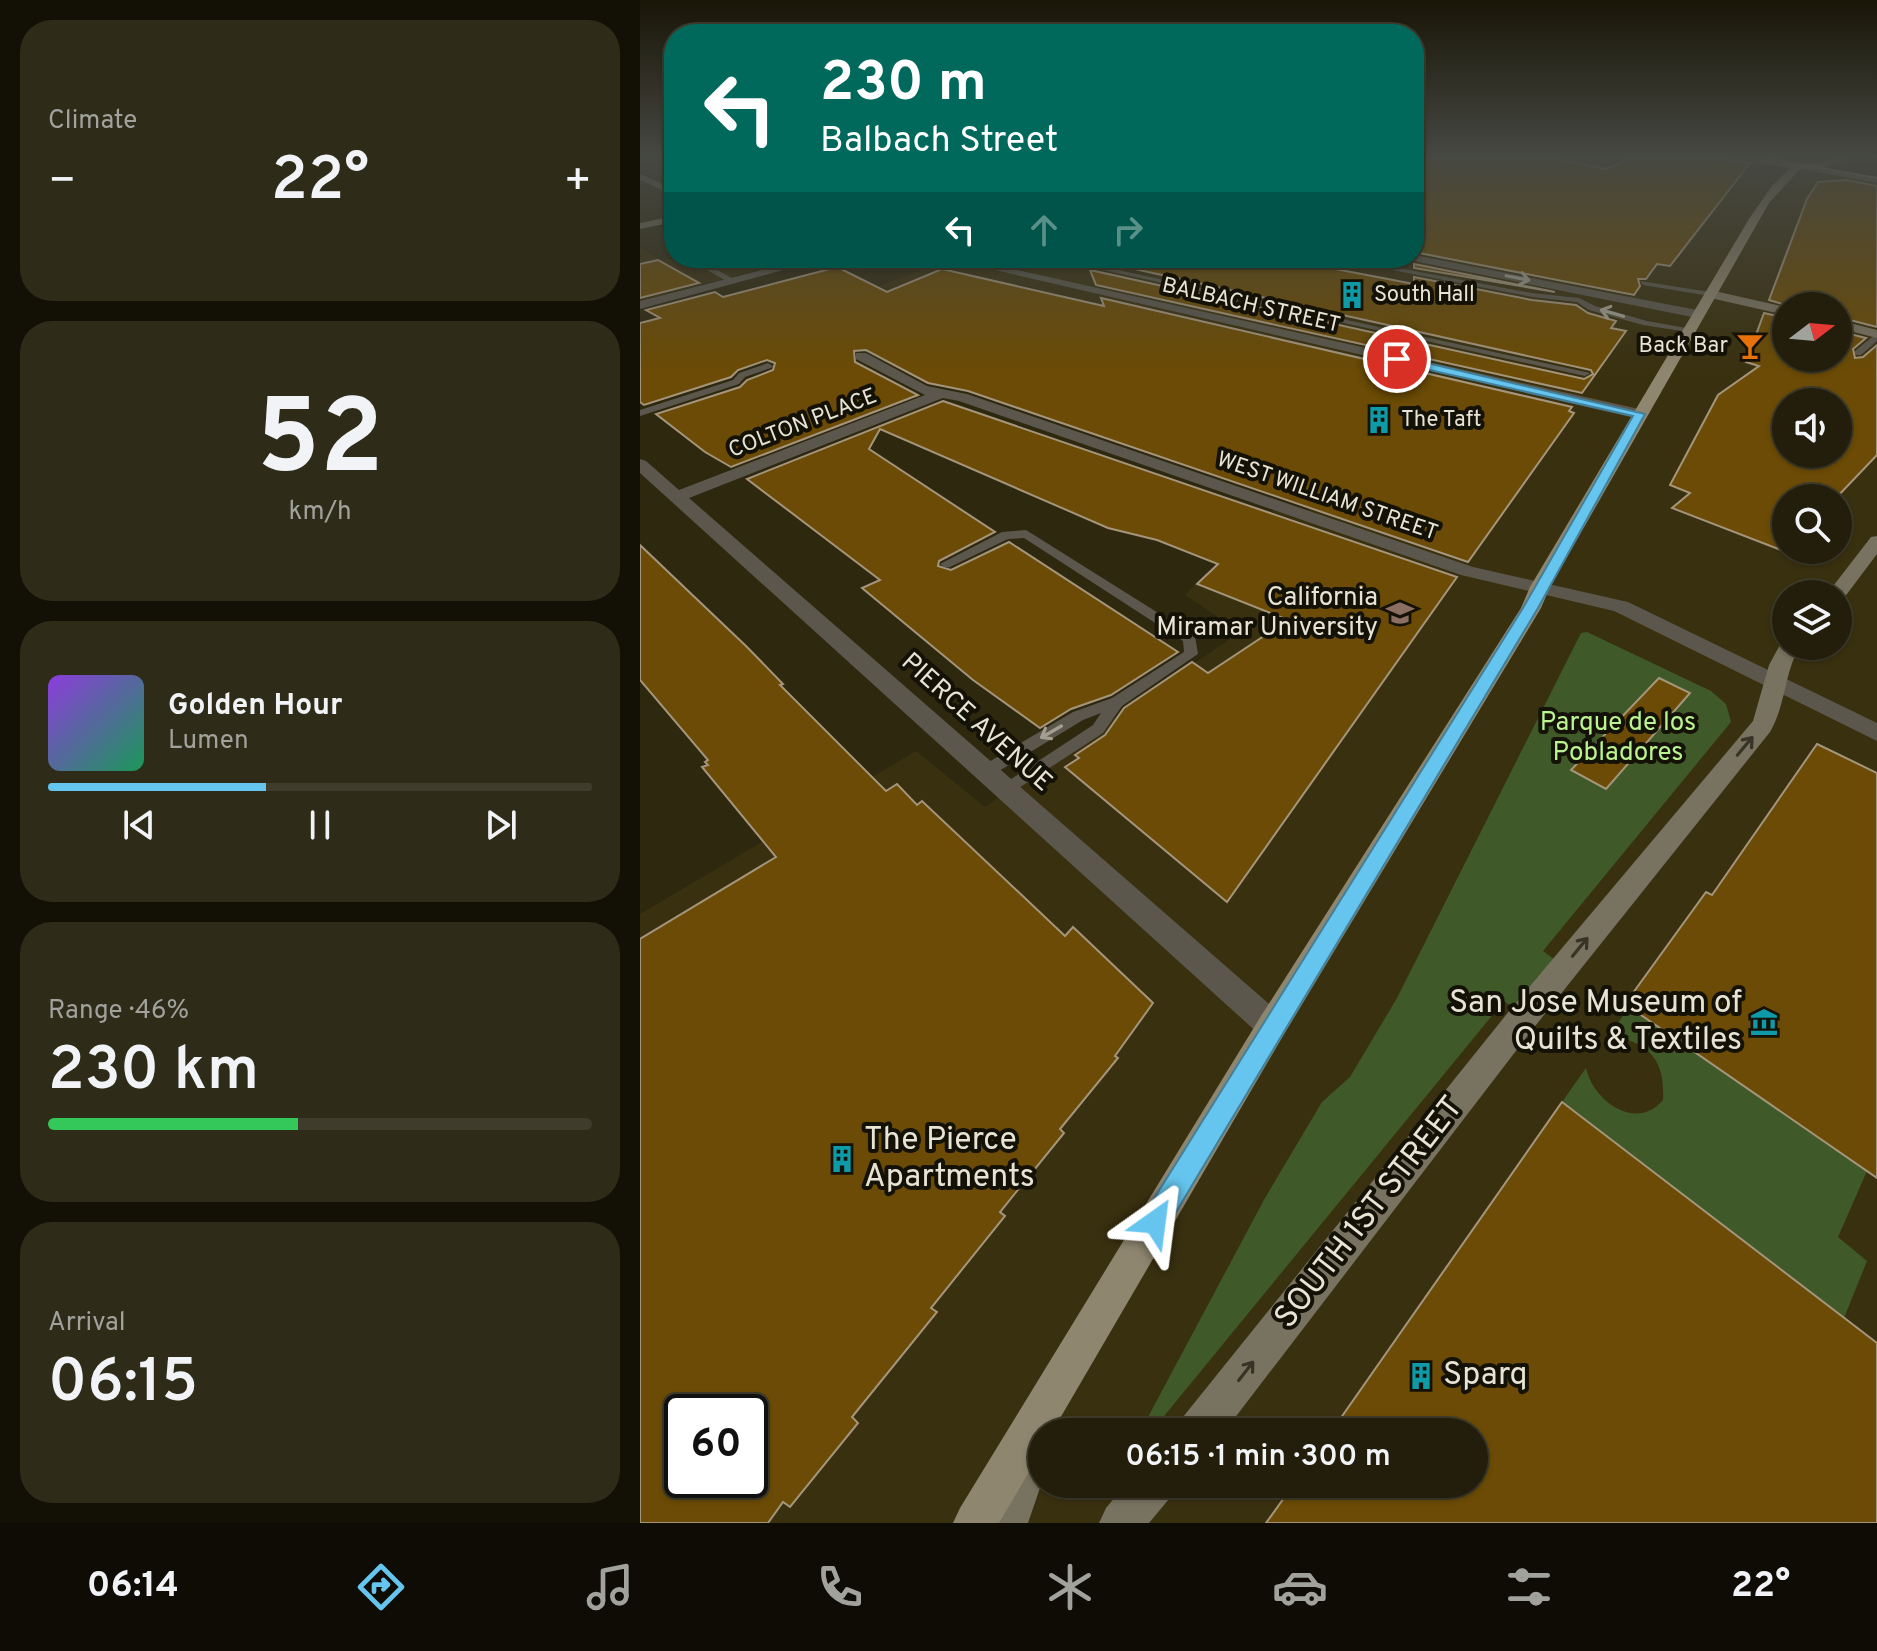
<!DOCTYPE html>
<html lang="en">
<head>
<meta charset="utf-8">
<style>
	:root { --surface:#221e0b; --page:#2e2b19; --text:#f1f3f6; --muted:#a2a29d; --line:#3f3c2c; --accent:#65c5ee }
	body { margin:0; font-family:Overpass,sans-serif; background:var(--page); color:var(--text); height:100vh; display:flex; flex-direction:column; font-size:30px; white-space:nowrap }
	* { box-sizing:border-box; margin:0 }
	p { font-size:26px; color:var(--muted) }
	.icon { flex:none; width:44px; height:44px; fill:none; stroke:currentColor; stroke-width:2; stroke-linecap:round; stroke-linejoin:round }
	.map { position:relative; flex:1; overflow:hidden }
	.sheet { display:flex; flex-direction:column; gap:20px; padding:20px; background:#131006; width:640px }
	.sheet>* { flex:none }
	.top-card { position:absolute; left:24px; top:24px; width:760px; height:244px; border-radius:32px; box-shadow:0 2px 6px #0004,0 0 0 2px var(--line); background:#00695c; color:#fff; overflow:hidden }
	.needle { width:52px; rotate:74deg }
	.buttons { position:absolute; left:1132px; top:292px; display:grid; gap:16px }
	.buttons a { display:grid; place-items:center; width:80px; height:80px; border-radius:50%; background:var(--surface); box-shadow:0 2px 6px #0004,0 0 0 2px var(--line); font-size:40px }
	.speed { position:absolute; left:24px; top:1394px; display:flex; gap:16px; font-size:40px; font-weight:700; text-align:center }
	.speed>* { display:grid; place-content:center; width:104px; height:104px; border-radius:50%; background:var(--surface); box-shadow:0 2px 6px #0004,0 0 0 2px var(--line); line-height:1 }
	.speed .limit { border:4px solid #111; border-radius:12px; background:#fff; color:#111 }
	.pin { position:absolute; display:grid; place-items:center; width:68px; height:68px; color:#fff; margin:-34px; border:4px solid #fff; border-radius:50%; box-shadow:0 2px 8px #0007 }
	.me { position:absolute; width:88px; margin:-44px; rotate:31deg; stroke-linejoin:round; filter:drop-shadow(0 0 6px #0008) }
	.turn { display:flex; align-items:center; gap:28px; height:168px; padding:0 24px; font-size:36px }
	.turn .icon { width:104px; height:104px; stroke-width:2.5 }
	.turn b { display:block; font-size:56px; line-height:68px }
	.lanes { display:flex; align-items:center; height:76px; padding:0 24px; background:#0003; justify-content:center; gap:40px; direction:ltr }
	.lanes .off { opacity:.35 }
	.big { font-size:60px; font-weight:600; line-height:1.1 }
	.sheet .widget { flex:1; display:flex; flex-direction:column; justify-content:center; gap:12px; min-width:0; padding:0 28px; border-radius:32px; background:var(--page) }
	.sheet .dial { align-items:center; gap:0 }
	.dial b { font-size:104px; line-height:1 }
	.song { display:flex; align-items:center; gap:24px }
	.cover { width:96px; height:96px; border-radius:12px; background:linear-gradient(135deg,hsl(270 70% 55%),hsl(150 70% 35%)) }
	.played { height:8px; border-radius:4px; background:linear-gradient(90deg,var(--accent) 40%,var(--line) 40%) }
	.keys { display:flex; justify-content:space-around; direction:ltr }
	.heat { display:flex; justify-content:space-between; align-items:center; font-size:44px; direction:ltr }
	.charge { height:12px; border-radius:6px; background:linear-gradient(90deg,#34c759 46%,var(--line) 0) }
	.trip { position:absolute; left:388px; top:1418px; width:460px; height:80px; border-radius:40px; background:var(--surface); box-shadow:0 2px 6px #0004,0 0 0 2px var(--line); font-weight:600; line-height:80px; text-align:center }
	.tabs { display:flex; height:128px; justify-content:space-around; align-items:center; background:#0e0c04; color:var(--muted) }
	.tabs .icon { width:56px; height:56px }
	.tabs .selected { color:var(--accent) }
	.tabs b { font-size:36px; color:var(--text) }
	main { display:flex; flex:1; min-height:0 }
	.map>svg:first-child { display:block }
	.built { fill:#39300f; fill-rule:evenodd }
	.green { fill:#3f5929 }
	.building { fill:#6b4b05; stroke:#a4957c; stroke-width:2; fill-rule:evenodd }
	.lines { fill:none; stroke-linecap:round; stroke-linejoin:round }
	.lane { fill:#5b574c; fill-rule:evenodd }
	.street { fill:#5b574c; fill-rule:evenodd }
	.secondary { fill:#787260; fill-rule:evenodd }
	.primary { fill:#8e866f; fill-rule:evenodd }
	.tram { stroke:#a9a492; stroke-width:2 }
	.oneway { stroke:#a29e90 }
	.oneway2 { stroke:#373326 }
	.route { fill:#65c5ee; stroke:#42809b; stroke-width:2 }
	.labels { text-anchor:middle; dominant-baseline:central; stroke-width:8; stroke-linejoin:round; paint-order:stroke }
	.far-poi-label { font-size:22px; fill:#e8e4d5; stroke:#141107; text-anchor:start }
	.far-street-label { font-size:22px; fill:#e8e4d5; stroke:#141107 }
	.poi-label { font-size:26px; fill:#e8e4d5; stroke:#141107; text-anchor:end }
	.street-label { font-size:26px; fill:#e8e4d5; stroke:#141107 }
	.park-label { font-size:26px; fill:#bbf390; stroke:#141107 }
	.near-poi-label { font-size:32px; fill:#e8e4d5; stroke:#141107; text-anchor:start }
	.near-street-label { font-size:32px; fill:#e8e4d5; stroke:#141107 }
</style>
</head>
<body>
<main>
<section class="sheet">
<div class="widget"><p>Climate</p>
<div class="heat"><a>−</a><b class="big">22°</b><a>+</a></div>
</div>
<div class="widget dial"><b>52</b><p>km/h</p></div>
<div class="widget">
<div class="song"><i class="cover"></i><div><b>Golden Hour</b><p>Lumen</p></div></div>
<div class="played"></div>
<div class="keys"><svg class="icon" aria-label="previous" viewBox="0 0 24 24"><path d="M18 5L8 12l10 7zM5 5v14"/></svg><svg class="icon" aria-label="pause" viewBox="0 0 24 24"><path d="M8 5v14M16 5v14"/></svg><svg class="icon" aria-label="next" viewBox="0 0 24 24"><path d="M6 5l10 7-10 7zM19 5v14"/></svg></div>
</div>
<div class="widget"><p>Range · 46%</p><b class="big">230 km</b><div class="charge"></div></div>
<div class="widget"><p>Arrival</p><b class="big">06:15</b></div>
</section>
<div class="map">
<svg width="1237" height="1523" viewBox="0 0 1237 1523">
	<rect width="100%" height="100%" fill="#2e280f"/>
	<g class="built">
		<path d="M 774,158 L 1097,158 L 1237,183 L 1237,1523 L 0,1523 L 0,914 L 276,751 L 345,807 L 600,632 L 545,595 L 633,510 L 660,519 L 715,463 L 202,301 L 311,258 L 774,258 ZM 1146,306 L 1198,306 L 1198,358 L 1146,358 ZM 1146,402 L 1198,402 L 1198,454 L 1146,454 ZM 1146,498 L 1198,498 L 1198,550 L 1146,550 ZM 1146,594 L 1198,594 L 1198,646 L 1146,646 ZM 42,1412 L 110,1412 L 110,1480 L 42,1480 ZM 402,1432 L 834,1432 L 834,1484 L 402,1484 Z"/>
		<polygon points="0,248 21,260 34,257 163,258 0,301"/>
	</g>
	<g class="green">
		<polygon points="947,632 1071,691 1086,704 1091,722 903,951 914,959 876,1010 864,1001 511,1432 500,1432 625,1198 682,1102 710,1077 757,998 941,633"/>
		<path d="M 989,1007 L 1227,1171 L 1198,1237 L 1227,1261 L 1204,1318 L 922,1102 L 946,1068 C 953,1101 996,1132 1023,1100 C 1025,1060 1010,1042 969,1036 Z"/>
	</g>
	<g class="building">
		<polygon points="774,158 912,158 966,169 992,158 1070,158 1110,163 1030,266 1017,264 1006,279 998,279 1000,286 994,295 774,252"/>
		<polygon points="1206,180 1237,186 1237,327 1198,317 1198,306 1149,306 1129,300 1167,199 1178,182"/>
		<polygon points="445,258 638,258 774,284 774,277 892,300 936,305 948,313 976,321 971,328 986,331 942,393 456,285 450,270 944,379 953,374 951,370"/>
		<polygon points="18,260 59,283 0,298 0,264"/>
		<polygon points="774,264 915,292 774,268"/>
		<polygon points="197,267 247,292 302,269 464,306 461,298 932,407 929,411 934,413 828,562 328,391 288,383 226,350 214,351 215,362 278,395 91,467 65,452 16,414 100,387 107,380 133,370 135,363 127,360 98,370 91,377 4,405 0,402 0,323 20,318 6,310 75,292 83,297"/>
		<path d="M 1124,313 L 1146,318 L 1146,358 L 1198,358 L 1198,331 L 1226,338 L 1213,349 L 1215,358 L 1223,357 L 1237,345 L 1237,455 L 1196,498 L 1146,498 L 1146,552 L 1032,508 L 1050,493 L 1030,485 L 1078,395 L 1119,366 L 1106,362 ZM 1146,402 L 1198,402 L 1198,454 L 1146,454 Z"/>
		<polygon points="303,401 817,577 587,902 425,767 439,758 435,755 465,735 484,708 552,662 568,673 648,620 557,584 578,564 517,540 468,528 240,429 229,449 355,532 299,561 298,566 311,570 369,542 538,652 471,695 431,709 400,728 333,680 222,588 240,580 107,479"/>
		<path d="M 0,545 L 107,647 L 143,684 L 140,685 L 246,791 L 257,784 L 277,805 L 282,801 L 425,936 L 433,927 L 513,1003 L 475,1056 L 478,1058 L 420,1129 L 424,1133 L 360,1212 L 365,1216 L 291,1308 L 297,1312 L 212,1417 L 218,1423 L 150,1507 L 143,1502 L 128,1523 L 0,1523 L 0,939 L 136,857 L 62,767 L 68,765 L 65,762 L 68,760 L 0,680 ZM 42,1412 L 110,1412 L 110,1480 L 42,1480 Z"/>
		<polygon points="1019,678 1050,693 966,789 931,770"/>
		<polygon points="1177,744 1237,773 1237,1178 985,1004 1066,892 1072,895"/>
		<polygon points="922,1102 1237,1343 1237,1523 626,1523 654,1484 834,1484 834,1432 691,1432"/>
	</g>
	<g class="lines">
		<g class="lane">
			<polygon points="46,258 56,258 97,281 90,283"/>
			<polygon points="409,258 423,258 950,373 945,376"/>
			<polygon points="689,258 705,258 892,293 939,298 955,306 1007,321 1052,329 1048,332 1003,325 949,310 937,302 892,297"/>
			<polygon points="1000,281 1070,292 1074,294 1070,296 1003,285"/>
			<polygon points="1237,333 1237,341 1221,355 1215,355 1215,351"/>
			<polygon points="128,363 133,366 131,368 105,377 99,384 0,416 0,410 93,380 99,373"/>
			<polygon points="386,530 555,636 558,654 482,706 463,733 368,795 362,793 360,789 362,785 453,725 461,713 443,720 354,774 342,774 340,770 342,766 433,712 472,698 544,652 543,641 384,538 368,539 310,567 306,568 300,564 362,532"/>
		</g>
		<g class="street">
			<polygon points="774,255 1057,310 1063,314 1057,318 769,260 768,258 774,258"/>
			<polygon points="169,258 187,258 0,309 0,301"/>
			<polygon points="303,258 323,258 999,409 1007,414 999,419"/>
			<polygon points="216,353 226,353 287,386 327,394 833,567 988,602 1237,723 1237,741 974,611 821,575 319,401 303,398 49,498 643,1016 647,1026 643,1036 632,1040 621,1036 0,473 0,459 6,461 39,490 285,395 216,359"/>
		</g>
		<g class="secondary">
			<polygon points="1158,163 1237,177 1237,183 1155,168"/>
			<polygon points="0,174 34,189 34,195 0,180"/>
			<polygon points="34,216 34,222 0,229 0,223"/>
			<polygon points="1070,290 1146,307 1146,315 1066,297 1064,294"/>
			<polygon points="1198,320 1237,330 1237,338 1198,328"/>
			<polygon points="1237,536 1237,554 1204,598 1198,600 1198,594 1187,594 1231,537"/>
			<path d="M 1146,640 L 1146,646 L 1160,646 C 1144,673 1146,705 1130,732 L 892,1030 L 584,1432 L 537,1432 L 543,1417 L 870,1010 L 1113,721 L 1129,665 L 1142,641 Z"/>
			<polygon points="388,1441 402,1447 402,1482 388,1523 344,1523 373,1447"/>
			<polygon points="486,1484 535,1484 529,1499 509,1523 459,1523 466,1508"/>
		</g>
		<polygon class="primary" points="1097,158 1168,164 1210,158 1181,168 1160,169 1129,203 910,587 901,608 643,1036 412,1432 402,1432 402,1450 359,1523 313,1523 320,1508 621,1016 881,608 890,587 1109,219 1132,186 1150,168"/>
		<polyline class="tram" points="1125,158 1237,178"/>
	</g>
	<defs><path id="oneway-shaft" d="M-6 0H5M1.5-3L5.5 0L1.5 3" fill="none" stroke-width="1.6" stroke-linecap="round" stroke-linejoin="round" transform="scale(2)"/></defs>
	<g class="oneway">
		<use href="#oneway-shaft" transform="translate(878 278) rotate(11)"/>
		<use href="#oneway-shaft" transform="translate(972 313) rotate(-164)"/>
		<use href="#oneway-shaft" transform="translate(411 732) rotate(150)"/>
	</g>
	<g class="oneway2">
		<use href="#oneway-shaft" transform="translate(1105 746) rotate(-50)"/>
		<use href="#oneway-shaft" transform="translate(940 947) rotate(-51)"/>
		<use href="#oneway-shaft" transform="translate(606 1371) rotate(-52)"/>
	</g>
	<linearGradient id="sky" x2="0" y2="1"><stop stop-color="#191608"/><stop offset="0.42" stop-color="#464842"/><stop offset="1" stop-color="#464842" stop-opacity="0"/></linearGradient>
	<rect width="1237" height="372" fill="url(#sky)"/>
	<polygon class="route" points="757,356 1005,414 898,608 524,1232 515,1236 505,1232 501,1222 505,1213 883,608 993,416 754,362 752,359"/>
	<defs>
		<g id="building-bare" transform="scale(2.16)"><path d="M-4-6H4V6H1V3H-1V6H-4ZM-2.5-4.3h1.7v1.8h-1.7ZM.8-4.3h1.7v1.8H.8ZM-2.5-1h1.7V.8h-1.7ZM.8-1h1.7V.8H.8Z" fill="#0f9aa8" stroke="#141107" stroke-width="2.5" paint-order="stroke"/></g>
		<g id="bar-bare" transform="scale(2.16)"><path d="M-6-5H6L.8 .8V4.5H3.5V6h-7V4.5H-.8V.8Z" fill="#e8710a" stroke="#141107" stroke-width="2.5" paint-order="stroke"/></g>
		<g id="university-bare" transform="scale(2.16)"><path d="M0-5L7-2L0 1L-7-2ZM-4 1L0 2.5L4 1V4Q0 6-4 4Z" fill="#8d6e63" stroke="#141107" stroke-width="2.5" paint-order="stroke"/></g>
		<g id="museum-bare" transform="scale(2.16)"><path d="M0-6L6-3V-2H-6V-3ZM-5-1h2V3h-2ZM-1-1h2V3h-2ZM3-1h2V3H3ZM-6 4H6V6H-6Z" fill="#0f9aa8" stroke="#141107" stroke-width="2.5" paint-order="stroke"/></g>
	</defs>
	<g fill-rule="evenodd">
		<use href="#building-bare" x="712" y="295"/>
		<use href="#bar-bare" x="1110" y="346"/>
		<use href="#building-bare" x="739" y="420"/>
		<use href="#university-bare" x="760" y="613"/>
		<use href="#museum-bare" x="1124" y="1022"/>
		<use href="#building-bare" x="202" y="1159"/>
		<use href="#building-bare" x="781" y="1376"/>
	</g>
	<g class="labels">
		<g class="far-poi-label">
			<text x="734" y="295">South Hall</text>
			<text x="1088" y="346" text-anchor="end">Back Bar</text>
			<text x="761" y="420">The Taft</text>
		</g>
		<g class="far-street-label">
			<text transform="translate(611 306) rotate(13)">BALBACH STREET</text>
			<text transform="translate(163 424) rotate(-21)">COLTON PLACE</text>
			<text transform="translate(687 497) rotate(19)">WEST WILLIAM STREET</text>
		</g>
		<g class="poi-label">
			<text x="738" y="598">California<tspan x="738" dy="30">Miramar University</tspan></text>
		</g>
		<g class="street-label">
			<text transform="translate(336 723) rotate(42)">PIERCE AVENUE</text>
		</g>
		<g class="park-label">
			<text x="978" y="723">Parque de los<tspan x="978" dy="30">Pobladores</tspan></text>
		</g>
		<g class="near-poi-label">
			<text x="1102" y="1004" text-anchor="end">San Jose Museum of<tspan x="1102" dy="37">Quilts &amp; Textiles</tspan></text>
			<text x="224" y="1141">The Pierce<tspan x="224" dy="37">Apartments</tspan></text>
			<text x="803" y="1376">Sparq</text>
		</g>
		<g class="near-street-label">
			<text transform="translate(730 1213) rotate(-52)">SOUTH 1ST STREET</text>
		</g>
	</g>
</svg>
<div class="buttons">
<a><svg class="needle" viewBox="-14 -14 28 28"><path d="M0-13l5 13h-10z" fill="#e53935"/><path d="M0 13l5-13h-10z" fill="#a2a29d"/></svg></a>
<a><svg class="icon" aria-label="sound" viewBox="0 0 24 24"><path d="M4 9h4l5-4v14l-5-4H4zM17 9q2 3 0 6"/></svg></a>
<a><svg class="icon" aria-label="search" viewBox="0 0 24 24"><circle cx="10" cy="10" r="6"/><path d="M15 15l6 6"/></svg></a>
<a><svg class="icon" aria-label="layers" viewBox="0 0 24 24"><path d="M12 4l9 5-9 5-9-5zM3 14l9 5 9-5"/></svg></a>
</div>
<div class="speed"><div class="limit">60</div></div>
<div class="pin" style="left:757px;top:359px;background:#d93025"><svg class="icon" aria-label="arrive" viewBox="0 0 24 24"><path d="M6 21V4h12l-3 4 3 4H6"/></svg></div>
<svg class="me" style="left:515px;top:1222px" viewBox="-20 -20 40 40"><path d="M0-17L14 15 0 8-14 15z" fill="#65c5ee" stroke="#fff" stroke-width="4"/></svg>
<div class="trip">06:15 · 1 min · 300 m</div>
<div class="top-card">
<div class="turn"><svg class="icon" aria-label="left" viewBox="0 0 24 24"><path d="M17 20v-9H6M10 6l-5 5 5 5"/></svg><div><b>230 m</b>Balbach Street</div></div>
<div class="lanes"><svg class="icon" aria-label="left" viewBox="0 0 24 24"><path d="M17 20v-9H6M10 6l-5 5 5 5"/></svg><svg class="icon off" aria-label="ahead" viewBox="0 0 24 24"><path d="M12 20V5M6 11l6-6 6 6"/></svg><svg class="icon off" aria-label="right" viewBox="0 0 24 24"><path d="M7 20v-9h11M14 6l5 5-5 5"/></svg></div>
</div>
</div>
</main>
<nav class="tabs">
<b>06:14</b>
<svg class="icon selected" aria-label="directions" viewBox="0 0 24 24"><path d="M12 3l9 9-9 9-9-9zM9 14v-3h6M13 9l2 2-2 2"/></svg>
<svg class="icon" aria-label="music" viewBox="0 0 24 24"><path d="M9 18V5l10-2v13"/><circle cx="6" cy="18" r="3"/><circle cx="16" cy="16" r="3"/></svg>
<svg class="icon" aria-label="phone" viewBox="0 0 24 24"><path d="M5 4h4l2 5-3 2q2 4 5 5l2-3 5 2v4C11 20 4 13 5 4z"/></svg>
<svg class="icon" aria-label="climate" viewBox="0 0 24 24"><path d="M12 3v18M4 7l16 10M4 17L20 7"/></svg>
<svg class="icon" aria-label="car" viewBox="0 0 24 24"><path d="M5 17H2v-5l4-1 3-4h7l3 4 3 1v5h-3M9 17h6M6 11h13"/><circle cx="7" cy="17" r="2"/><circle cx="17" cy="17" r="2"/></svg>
<svg class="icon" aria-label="filters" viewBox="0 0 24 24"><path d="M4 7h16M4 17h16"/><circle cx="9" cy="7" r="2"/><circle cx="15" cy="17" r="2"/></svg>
<b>22°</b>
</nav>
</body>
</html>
